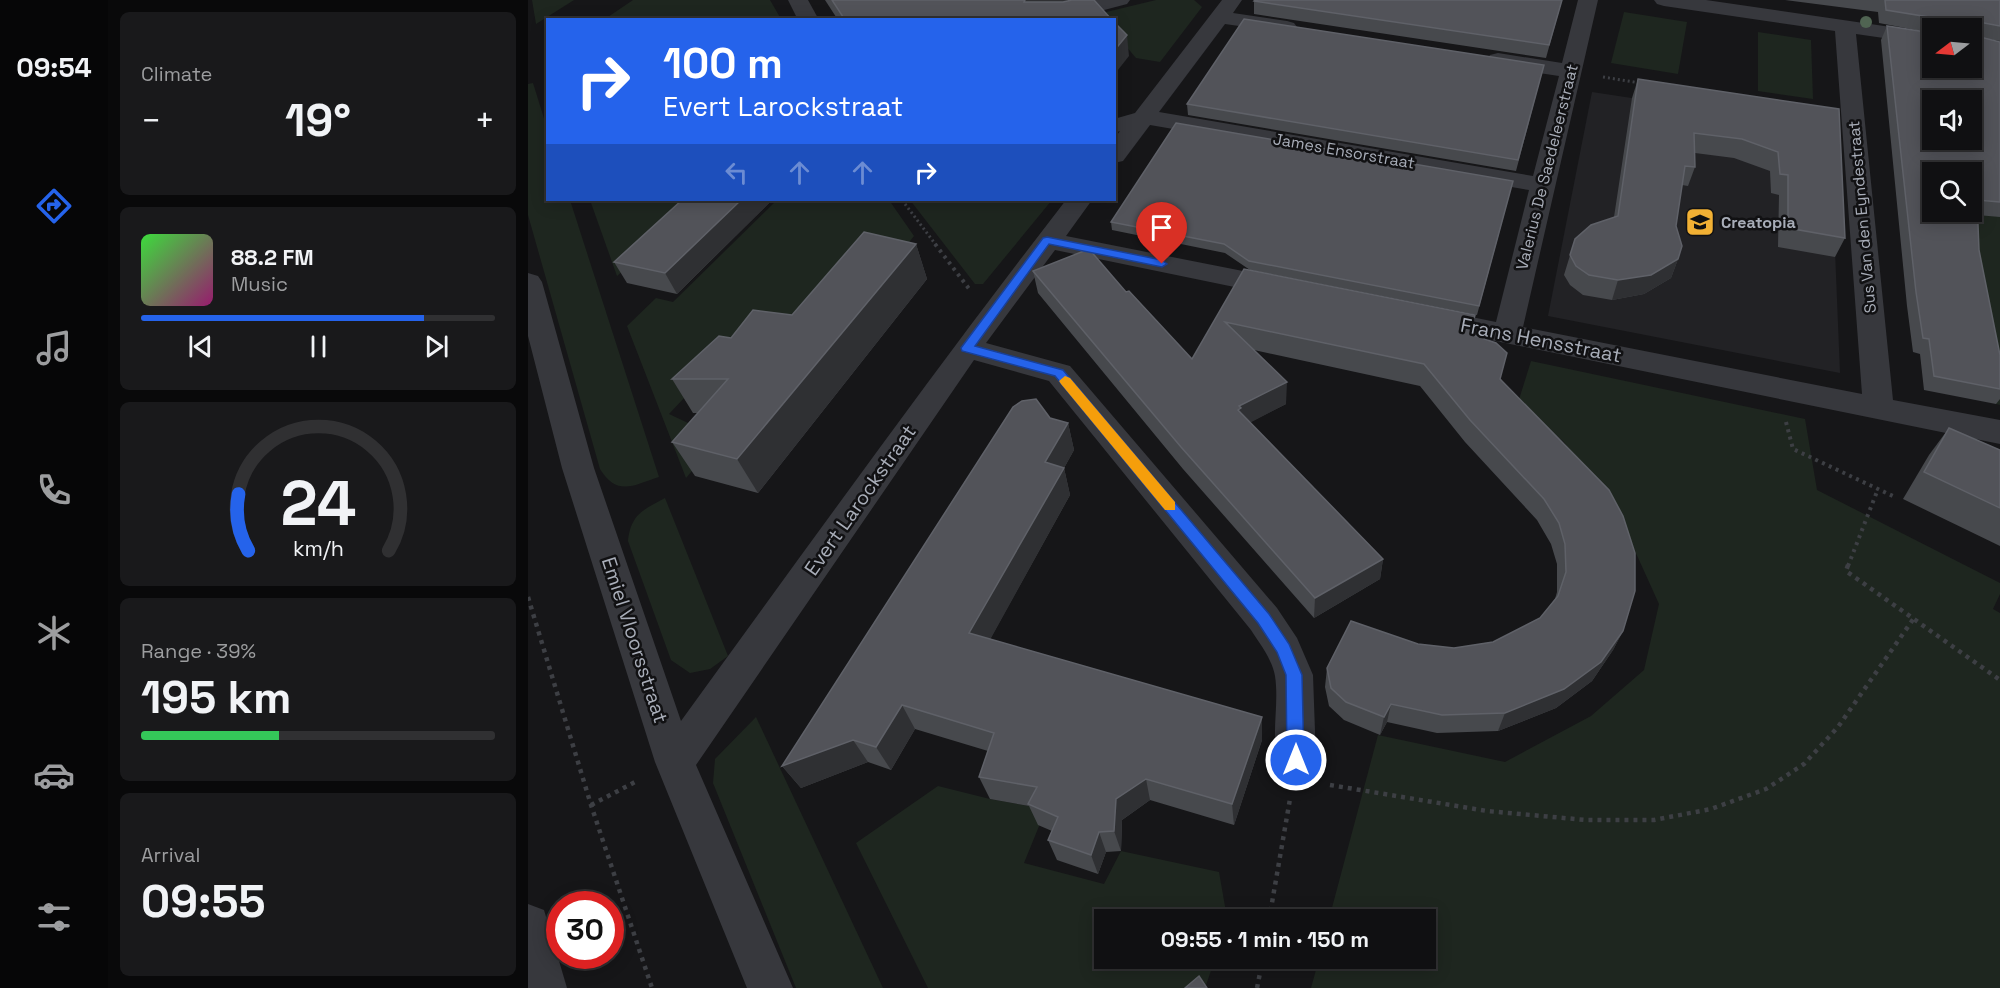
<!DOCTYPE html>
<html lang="en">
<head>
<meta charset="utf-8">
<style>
	:root { --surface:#101012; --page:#19191b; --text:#f1f3f6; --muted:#9c9d9f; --line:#303032; --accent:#2563eb }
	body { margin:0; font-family:"Space Grotesk",sans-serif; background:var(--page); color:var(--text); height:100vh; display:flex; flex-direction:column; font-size:22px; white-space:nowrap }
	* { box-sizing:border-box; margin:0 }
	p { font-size:20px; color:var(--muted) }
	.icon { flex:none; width:33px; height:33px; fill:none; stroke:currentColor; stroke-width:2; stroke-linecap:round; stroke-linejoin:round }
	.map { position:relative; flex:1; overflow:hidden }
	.details { display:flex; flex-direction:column; gap:12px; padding:12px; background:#09090a; width:420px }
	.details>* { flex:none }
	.guide { position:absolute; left:18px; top:18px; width:570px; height:183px; border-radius:0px; box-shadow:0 3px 15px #0003,0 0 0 2px var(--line); background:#2563eb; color:#fff; overflow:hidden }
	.needle { width:39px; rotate:254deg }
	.tools { position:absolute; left:1394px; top:18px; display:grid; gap:12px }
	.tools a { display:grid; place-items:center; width:60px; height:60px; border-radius:0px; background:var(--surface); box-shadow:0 3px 15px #0003,0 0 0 2px var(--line); font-size:30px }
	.speed { position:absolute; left:18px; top:891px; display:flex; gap:12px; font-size:30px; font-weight:700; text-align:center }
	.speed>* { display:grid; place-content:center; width:78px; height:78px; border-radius:50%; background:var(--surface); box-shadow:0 3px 15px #0003,0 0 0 2px var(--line); line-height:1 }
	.speed .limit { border:9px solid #d22; background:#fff; color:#111 }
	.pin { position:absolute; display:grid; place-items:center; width:51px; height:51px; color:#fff; margin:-62px -26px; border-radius:50% 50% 50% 0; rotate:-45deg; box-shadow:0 0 6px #0007 }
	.pin .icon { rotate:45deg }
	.me { position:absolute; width:66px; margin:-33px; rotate:0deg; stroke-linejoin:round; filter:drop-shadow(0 0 4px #0008) }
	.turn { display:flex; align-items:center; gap:21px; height:126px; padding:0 18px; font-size:27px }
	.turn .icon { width:78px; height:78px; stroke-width:2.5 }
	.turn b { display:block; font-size:42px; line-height:51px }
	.lanes { display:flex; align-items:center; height:57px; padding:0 18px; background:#0003; justify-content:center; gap:30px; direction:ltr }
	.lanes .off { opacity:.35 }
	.big { font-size:45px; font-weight:700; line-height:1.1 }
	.details .widget { flex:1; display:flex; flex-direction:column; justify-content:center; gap:9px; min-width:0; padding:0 21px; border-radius:9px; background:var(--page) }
	.details .dial { align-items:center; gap:0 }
	.dial svg { height:156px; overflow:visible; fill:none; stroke:var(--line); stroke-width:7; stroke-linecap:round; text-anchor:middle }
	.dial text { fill:var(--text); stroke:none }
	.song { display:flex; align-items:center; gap:18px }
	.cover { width:72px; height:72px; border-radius:9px; background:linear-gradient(135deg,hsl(120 70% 55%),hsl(320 70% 35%)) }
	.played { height:6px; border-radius:3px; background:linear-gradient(90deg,var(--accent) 80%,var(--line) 80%) }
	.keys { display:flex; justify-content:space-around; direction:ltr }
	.heat { display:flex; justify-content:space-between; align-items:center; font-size:33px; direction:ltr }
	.charge { height:9px; border-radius:4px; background:linear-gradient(90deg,#34c759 39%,var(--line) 0) }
	.trip { position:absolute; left:566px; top:909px; width:342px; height:60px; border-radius:0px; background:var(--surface); box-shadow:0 3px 15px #0003,0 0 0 2px var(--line); font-weight:700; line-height:60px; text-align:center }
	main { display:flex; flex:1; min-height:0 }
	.tab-bar { display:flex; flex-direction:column; width:108px; justify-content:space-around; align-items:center; background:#060607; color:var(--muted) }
	.tab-bar .icon { width:42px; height:42px }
	.tab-bar .selected { color:var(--accent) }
	.tab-bar b { font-size:27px; color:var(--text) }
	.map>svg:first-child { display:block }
	.built { fill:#222225 }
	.green { fill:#1e261f }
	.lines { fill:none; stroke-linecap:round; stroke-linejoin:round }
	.path-far2 { stroke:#3d3f44; stroke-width:3; stroke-dasharray:2 3; stroke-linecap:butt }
	.path-far1 { stroke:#3d3f44; stroke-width:4; stroke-dasharray:3 4.5; stroke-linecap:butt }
	.path { stroke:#3d3f44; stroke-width:4.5; stroke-dasharray:4 5; stroke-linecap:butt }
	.minor { fill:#37383d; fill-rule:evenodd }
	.tertiary { fill:#37383d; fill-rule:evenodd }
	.tree { fill:#506452 }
	.wall { fill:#47494d; fill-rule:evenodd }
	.shaded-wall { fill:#2f3033 }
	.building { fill:#525359; stroke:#5f6168; stroke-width:1.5; fill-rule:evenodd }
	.route { fill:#2563eb; stroke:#184099; stroke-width:1.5 }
	.slow { fill:#f59e0b }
	.labels { text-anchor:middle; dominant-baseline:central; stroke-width:5; stroke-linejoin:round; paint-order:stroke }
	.far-street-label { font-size:16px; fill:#a8adb8; stroke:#111113 }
	.far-poi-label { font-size:16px; font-weight:bold; fill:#a8adb8; stroke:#111113; text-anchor:start }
	.street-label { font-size:20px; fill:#a8adb8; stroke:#111113 }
</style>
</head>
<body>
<main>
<nav class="tab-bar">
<b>09:54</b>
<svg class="icon selected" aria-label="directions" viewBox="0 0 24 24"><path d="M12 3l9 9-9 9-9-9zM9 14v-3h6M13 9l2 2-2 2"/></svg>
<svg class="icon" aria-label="music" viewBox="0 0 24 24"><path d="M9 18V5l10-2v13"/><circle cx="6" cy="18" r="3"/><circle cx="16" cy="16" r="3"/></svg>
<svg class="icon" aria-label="phone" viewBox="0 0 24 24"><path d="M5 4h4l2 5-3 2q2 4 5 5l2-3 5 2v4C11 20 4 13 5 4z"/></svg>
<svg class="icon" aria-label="climate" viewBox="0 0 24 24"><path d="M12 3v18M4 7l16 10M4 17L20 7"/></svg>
<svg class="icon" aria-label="car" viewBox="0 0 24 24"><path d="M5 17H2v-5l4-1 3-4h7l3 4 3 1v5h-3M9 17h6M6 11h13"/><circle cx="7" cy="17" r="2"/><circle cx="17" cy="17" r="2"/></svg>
<svg class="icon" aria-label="filters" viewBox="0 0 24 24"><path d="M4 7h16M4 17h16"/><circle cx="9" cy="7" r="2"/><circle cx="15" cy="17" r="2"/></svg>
</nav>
<section class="details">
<div class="widget"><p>Climate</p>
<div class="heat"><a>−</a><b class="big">19°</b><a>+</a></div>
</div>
<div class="widget">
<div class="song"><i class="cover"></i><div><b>88.2 FM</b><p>Music</p></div></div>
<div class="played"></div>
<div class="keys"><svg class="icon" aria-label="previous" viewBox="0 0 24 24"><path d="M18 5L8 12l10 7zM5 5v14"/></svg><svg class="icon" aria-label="pause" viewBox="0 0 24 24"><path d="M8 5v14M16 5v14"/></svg><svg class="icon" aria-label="next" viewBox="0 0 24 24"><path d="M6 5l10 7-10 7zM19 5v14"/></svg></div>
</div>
<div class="widget dial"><svg viewBox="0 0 100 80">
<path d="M14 69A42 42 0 1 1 86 69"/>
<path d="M14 69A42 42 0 0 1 9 40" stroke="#2563eb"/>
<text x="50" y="56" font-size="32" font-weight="700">24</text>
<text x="50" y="72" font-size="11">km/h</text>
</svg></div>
<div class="widget"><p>Range · 39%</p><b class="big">195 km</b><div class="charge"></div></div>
<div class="widget"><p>Arrival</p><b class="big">09:55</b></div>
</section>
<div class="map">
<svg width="1472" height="988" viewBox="0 0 1472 988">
	<rect width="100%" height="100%" fill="#161618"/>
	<polygon class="built" points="1064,92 1302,128 1312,373 1020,316"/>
	<g class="green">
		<polygon points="4,0 46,0 8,24"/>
		<polygon points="105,0 242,0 253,19 77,19"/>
		<polygon points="628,0 666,0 674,7 632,62 608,58 587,33 586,20 575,19 570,14"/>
		<polygon points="1096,12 1159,22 1150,74 1083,63"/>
		<polygon points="1230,32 1283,40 1285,99 1230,91"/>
		<path d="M 5,83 L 19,128 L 20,200 L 42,200 L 131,477 C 106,485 89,497 72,469 L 0,215 L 0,84 Z"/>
		<polygon points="1443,100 1472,163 1472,405 1468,404 1431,212 1443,212"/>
		<polygon points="62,200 174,200 89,276"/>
		<polygon points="249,200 361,200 386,236 364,264 284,335 223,327 141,414 192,438 158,478 99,326 128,298 145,302"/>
		<polygon points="382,200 524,200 455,284 447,284"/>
		<polygon points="1003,361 1277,419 1289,490 1472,583 1472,594 1465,609 1472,613 1472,988 783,988 791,959 897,958 897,920 801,919 850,735 977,762 1063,716 1116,670 1131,604 1087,507 1035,441 989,406"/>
		<path d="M 137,498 L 200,656 L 182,669 L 162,673 L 143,660 L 100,541 C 103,514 115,510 137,498 Z"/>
		<polygon points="228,717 355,988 268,988 185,783 187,759"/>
		<polygon points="410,786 462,799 518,809 496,863 576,884 593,851 691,872 698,912 696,919 576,920 576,958 687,959 677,988 400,988 328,843"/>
	</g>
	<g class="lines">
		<g class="path-far2">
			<polyline points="1075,77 1112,83"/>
			<polyline points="374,200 408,245"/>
		</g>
		<g class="path-far1">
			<polyline points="407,244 442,290"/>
			<polyline points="1258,422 1265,449 1367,497"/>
			<polyline points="1320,566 1350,489"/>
		</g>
		<g class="path">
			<polyline points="1320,565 1318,571 1472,680"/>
			<polyline points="0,597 63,805 124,988"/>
			<polyline points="802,785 959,811 1058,820 1126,820 1183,809 1238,789 1276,764 1310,727 1386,618"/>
			<polyline points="63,805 109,781"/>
			<polyline points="741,920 762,799"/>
			<polyline points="729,988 735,958"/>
		</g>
		<g class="minor">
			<polygon points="260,0 280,0 291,20 270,20"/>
			<polygon points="567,0 602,0 599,4 538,20 501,20 504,16"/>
			<polygon points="694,0 714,0 705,13 759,21 766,23 769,27 766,31 759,33 697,24 631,112 1005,176 1031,76 970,67 962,65 959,60 962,55 970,53 1034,63 1050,0 1070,0 995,327 1334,394 1307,31 1136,6 1129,4 1126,0 1178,0 1404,33 1404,45 1328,34 1365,400 1472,420 1472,444 889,325 885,318 889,311 899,308 968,322 1001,190 622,125 595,161 586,163 586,139 592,131 586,133 586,119 607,113"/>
			<path d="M 538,200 L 564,200 L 538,236 L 755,279 L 765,282 L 769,288 L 765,294 L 755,297 L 527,250 L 458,343 L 542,366 L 749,608 L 769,638 L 785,675 L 788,760 L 782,773 L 768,779 L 754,773 C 740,743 752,708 747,676 C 744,659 732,644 723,630 L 521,381 L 446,360 L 168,765 L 265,988 L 219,988 L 127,762 L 34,468 L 0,336 L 0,273 L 10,276 L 14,282 L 66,468 L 153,721 C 280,546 408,368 538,200 Z"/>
		</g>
		<polygon class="tertiary" points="0,904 16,910 39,988 0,988"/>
	</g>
	<circle class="tree" cx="1338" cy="22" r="6"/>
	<g class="wall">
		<polygon points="297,0 566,0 584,20 310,20"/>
		<polygon points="1034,0 1018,58 726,14 726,1"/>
		<path d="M 1257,0 L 1472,0 L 1472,41 L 1459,39 L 1472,42 L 1472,217 L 1449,215 L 1451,250 L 1472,355 L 1472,399 L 1468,404 L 1396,390 L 1392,354 L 1385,352 L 1379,306 L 1353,40 L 1359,26 L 1404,33 L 1351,23 L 1350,12 ZM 1404,28 L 1443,28 L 1404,68 Z"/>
		<polygon points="1016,65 988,171 660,115 659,104"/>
		<polygon points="1110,79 1311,109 1317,238 1307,257 1250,247 1251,195 1243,193 1242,171 1206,158 1167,153 1167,167 1160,186 1154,185 1148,226 1150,259 1143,278 1116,294 1084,300 1055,295 1042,285 1036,275 1047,239 1086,217 1104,98"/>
		<polygon points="983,189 949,315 722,270 697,253 584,230 583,222"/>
		<polygon points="154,200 244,200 149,294 99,283 86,262"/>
		<polygon points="388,244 399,279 230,493 167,476 144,442 170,413 165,413 144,379 203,338 264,315"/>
		<polygon points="716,269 943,334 973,379 1095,631 1085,650 1064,681 1028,708 970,731 909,733 859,722 852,735 816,720 801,706 797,687 799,668 890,644 926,648 965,642 1012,618 1027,599 1029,592 1029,564 1023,544 1009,520 937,442 892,386 726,350 758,404 722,422 855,559 852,579 786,618 655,469 510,293 505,271 598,292 664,359"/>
		<polygon points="540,423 546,450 536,468 542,495 462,639 734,717 734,740 706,825 622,800 594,820 593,851 578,852 570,874 529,860 520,840 524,831 510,825 501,806 462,799 451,777 460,751 387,729 363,770 340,762 273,788 254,766"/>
		<polygon points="1421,428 1472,450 1472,546 1375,499 1401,455"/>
	</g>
	<g class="shaded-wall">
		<polygon points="497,0 552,0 503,14 496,2"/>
		<polygon points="599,35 601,56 586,75 586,51"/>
		<polygon points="213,200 244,200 149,294 137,273"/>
		<polygon points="388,244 399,279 230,493 209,459"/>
		<polygon points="1150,259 1143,278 1116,294 1084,300 1090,280"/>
		<polygon points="759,382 758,404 714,427 710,410 711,406"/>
		<polygon points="540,423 546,450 536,468 542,495 452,658 441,633 517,462"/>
		<polygon points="855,559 852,579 786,618 787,598"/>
		<polygon points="1095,631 1085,650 1064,681 1028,708 970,731 977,713"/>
		<polygon points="863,704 859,722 852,735 856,717"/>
		<polygon points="374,705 387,729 363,770 348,747"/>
		<polygon points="734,717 734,740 706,825 704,804"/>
		<polygon points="325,740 340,762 273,788 254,766"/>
		<polygon points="618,779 622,800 594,820 593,851 586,831 588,799"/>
		<polygon points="571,832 578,852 570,874 563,855"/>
	</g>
	<g class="building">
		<polygon points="304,0 497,0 496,2 535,2 544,0 566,0 584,20 317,20"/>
		<polygon points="727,0 1034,0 1021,45 726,1"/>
		<path d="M 1357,0 L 1472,0 L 1472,26 L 1451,22 L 1448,24 L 1448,36 L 1472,42 L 1472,202 L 1449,200 L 1451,250 L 1472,355 L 1472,389 L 1406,376 L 1401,339 L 1395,338 L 1388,292 L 1359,26 L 1404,33 L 1404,68 L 1443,68 L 1443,28 L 1413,28 L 1413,19 L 1358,10 ZM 1404,100 L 1443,100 L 1443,140 L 1404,140 ZM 1404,172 L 1443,172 L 1443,212 L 1404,212 Z"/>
		<polygon points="716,19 1016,65 990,160 659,104"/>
		<polygon points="586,22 599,35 586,51"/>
		<polygon points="1110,79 1311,109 1317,238 1260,228 1260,175 1252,174 1250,152 1214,139 1166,133 1167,167 1157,166 1148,226 1154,246 1150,259 1123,275 1090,280 1061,275 1048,266 1042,255 1047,239 1063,225 1090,216"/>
		<polygon points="648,123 985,181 951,306 721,261 696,244 583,222"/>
		<polygon points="154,200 213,200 137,273 86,262"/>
		<polygon points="336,232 388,244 209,459 144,442 200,379 144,379 191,336 203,338 225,310 264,315"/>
		<polygon points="561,249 598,292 601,291 664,359 716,269 947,315 942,334 968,343 979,353 972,379 1081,490 1095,516 1107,553 1107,591 1095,631 1073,662 1036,689 977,713 914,715 863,704 856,717 818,702 803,688 799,668 823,621 890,644 926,648 965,642 1012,618 1030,596 1038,572 1037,544 1031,523 1016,499 942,420 896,364 697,322 759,382 711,406 713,408 710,410 855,559 787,598 653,447 505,271"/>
		<polygon points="508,399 522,418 540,423 517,462 536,468 441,633 734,717 704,804 618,779 588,799 586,831 571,832 563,855 520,840 530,817 500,804 509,787 451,777 466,733 374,705 348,747 325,740 254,766 485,407 494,401"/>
		<polygon points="1421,428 1472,450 1472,508 1396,472"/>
		<polygon points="671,976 679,988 657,988"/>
	</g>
	<polygon class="route" points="519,237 634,260 639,264 634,267 521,244 447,346 535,370 741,614 761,644 774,675 776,760 774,765 768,768 762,765 759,760 758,675 749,652 730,623 527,376 434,351 433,348 515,238"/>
	<polygon class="slow" points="537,376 542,378 647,502 647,510 637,510 533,384 531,381"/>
	<defs>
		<g id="school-square" transform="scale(1.5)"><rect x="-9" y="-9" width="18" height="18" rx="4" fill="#f2b134" stroke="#111113"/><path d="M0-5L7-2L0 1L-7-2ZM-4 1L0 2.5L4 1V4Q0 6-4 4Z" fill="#111"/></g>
	</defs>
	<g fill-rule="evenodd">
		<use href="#school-square" x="1172" y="222"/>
	</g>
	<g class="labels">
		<g class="far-street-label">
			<text transform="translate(816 151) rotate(10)">James Ensorstraat</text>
			<text transform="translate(1019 167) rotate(-76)">Valerius De Saedeleerstraat</text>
			<text transform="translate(1334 217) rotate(-95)">Sus Van den Eyndestraat</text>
		</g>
		<g class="far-poi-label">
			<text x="1193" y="222">Creatopia</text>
		</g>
		<g class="street-label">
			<text transform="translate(1013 340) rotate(11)">Frans Hensstraat</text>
			<text transform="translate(332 500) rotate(-55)">Evert Larockstraat</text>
			<text transform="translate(107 640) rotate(72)">Emiel Vloorsstraat</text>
		</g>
	</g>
</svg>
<div class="tools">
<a><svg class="needle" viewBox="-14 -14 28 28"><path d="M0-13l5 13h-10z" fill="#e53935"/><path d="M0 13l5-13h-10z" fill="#9c9d9f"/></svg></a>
<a><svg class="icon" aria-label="sound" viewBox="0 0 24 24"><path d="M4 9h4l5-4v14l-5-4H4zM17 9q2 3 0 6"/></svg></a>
<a><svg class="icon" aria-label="search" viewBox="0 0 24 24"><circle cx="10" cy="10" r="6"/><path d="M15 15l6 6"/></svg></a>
</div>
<div class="speed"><div class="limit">30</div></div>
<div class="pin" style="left:634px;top:264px;background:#d93025"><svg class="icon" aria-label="arrive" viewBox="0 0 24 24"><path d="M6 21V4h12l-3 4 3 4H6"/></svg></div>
<svg class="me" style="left:768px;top:760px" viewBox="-20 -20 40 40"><circle r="17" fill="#2563eb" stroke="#fff" stroke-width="3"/><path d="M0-11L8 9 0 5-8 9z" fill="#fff"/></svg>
<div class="trip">09:55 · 1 min · 150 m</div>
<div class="guide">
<div class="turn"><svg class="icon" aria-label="right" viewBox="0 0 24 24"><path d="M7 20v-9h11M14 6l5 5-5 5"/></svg><div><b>100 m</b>Evert Larockstraat</div></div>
<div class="lanes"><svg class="icon off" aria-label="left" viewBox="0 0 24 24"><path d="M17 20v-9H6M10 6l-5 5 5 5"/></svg><svg class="icon off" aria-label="ahead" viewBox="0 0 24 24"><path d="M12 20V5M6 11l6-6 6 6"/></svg><svg class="icon off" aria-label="ahead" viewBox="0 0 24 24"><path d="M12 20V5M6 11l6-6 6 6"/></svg><svg class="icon" aria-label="right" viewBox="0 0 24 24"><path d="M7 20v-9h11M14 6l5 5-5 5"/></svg></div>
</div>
</div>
</main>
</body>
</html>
